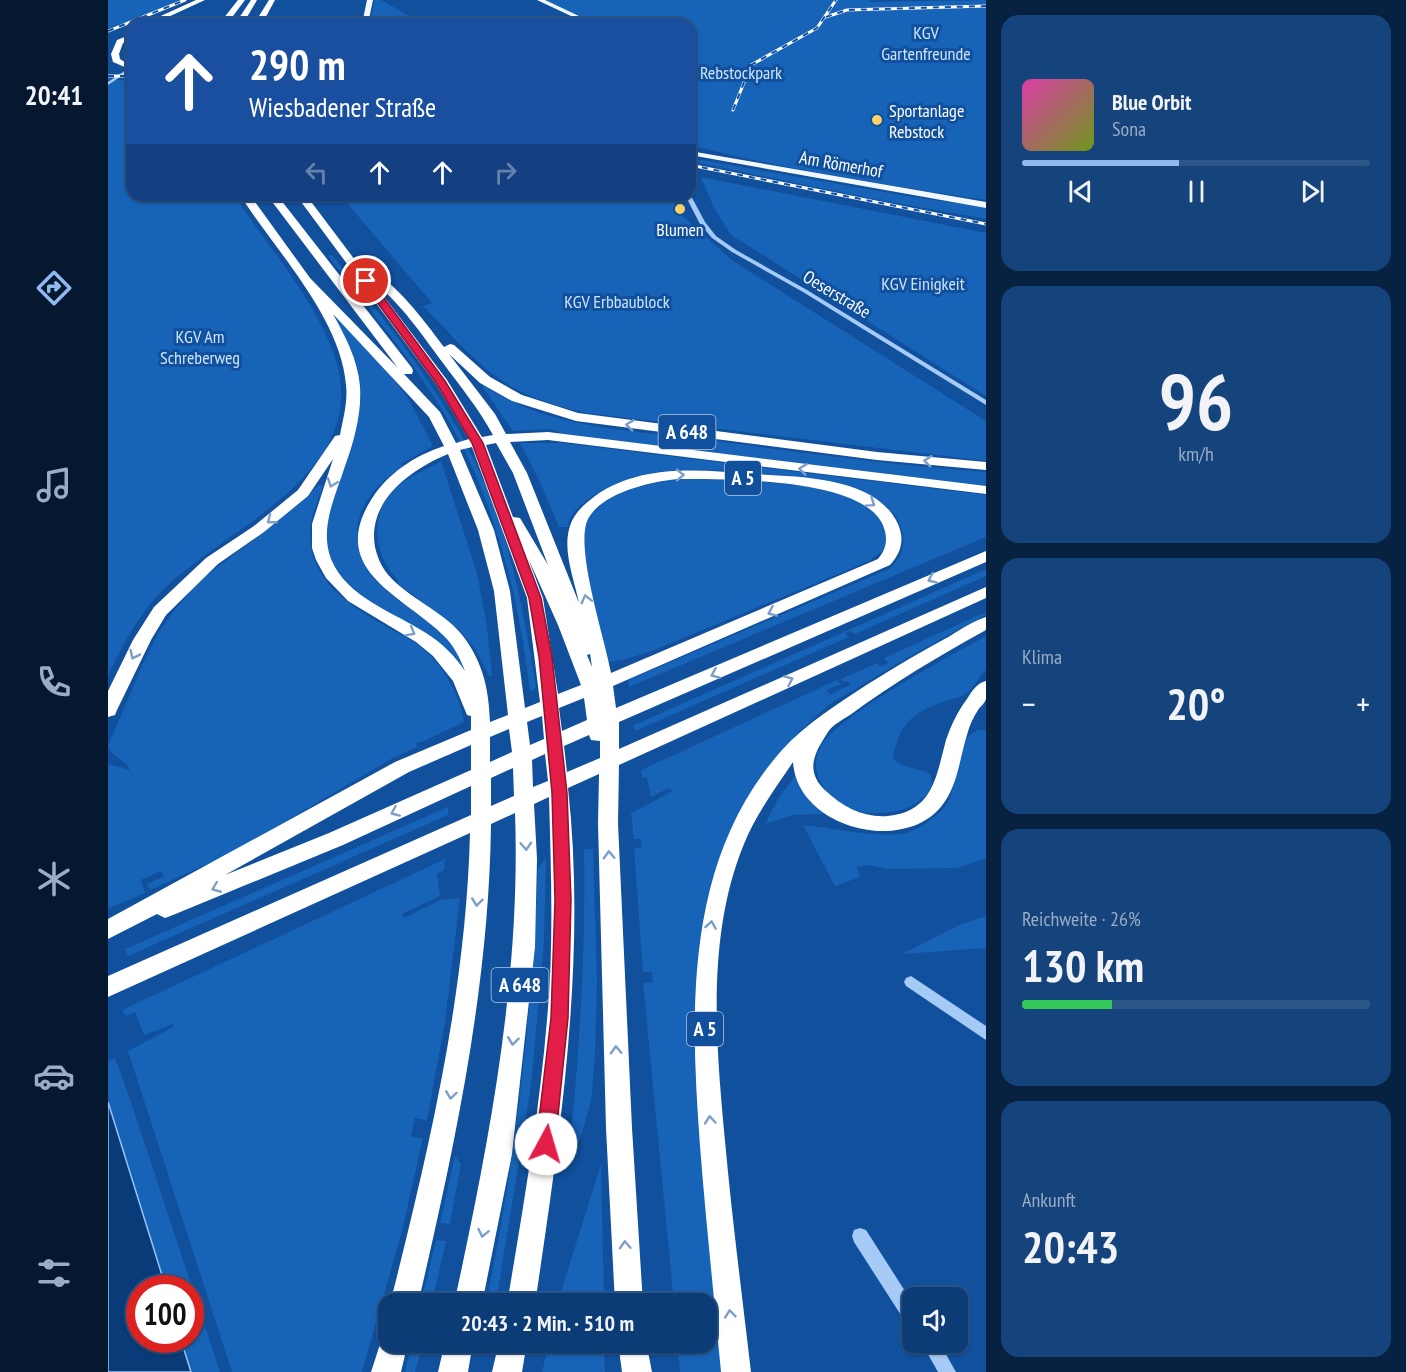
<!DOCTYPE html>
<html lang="de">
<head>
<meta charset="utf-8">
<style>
	:root { --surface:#0c3c76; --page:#15437b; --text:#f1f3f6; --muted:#9aadc5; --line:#2c5688; --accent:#90b9f0 }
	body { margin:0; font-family:"PT Sans Narrow",sans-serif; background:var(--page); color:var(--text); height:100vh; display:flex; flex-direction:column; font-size:22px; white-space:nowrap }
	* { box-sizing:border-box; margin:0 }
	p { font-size:20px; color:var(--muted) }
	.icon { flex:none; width:33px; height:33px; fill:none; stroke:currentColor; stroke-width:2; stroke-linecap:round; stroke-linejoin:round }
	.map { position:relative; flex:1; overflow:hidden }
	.side { display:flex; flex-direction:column; gap:15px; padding:15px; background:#072141; width:420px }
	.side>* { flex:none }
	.top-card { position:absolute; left:18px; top:18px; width:570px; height:183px; border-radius:18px; box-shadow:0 2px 4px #0004,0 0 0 2px var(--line); background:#1a4fa0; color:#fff; overflow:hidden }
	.controls { position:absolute; left:794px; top:1287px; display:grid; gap:12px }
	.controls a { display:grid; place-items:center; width:66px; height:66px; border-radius:12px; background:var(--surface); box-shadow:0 2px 4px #0004,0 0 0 2px var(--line); font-size:30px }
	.speed { position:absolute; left:18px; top:1275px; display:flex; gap:12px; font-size:30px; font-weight:700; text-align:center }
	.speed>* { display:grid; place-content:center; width:78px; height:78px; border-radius:50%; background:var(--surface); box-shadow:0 2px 4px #0004,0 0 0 2px var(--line); line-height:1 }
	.speed .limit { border:9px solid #d22; background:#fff; color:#111 }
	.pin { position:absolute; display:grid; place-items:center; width:51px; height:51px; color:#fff; margin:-26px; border:3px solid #fff; border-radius:50%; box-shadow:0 2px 6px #0007 }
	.me { position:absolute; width:66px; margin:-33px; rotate:6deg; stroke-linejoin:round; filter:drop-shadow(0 0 4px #0008) }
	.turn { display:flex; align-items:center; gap:21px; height:126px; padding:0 24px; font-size:27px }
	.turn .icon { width:78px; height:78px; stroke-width:2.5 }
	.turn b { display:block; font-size:42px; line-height:51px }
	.lanes { display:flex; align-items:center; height:57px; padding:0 24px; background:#0003; justify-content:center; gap:30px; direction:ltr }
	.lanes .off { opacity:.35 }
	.big { font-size:45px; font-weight:700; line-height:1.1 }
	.side .card { flex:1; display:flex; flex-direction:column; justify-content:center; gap:9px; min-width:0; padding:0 21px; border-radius:18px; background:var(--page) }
	.side .dial { align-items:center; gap:0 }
	.dial b { font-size:78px; line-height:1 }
	.song { display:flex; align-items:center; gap:18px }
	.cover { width:72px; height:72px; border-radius:9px; background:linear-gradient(135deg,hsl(320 70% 55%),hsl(80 70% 35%)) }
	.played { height:6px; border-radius:3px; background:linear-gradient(90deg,var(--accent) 45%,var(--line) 45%) }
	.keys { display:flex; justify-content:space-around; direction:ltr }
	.heat { display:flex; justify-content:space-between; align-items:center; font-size:33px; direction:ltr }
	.charge { height:9px; border-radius:4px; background:linear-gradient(90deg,#34c759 26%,var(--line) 0) }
	.trip { position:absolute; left:270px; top:1293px; width:339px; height:60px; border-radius:18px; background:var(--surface); box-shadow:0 2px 4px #0004,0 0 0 2px var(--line); font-weight:700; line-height:60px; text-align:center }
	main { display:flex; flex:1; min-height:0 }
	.menu { display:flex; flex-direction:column; width:108px; justify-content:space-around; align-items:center; background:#05182f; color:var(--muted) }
	.menu .icon { width:42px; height:42px }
	.menu .active { color:var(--accent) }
	.menu b { font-size:27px; color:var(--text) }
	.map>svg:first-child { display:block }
	.green { fill:#1763b7 }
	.water { fill:#093b78; stroke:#96c6f8; stroke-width:1.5 }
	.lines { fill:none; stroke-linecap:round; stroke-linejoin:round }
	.minor { fill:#a4caf5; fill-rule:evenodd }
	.major { fill:#f2f8ff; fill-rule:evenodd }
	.highway { fill:#fff; fill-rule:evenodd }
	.rail-casing { stroke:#fff; stroke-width:3 }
	.rail { stroke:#10509d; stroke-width:2; stroke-dasharray:6; stroke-linecap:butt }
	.oneway { stroke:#7c9fc9 }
	.route { fill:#e11d48; stroke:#92132f; stroke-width:1.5 }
	.poi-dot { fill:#ffd068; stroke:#10509d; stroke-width:2 }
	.labels { text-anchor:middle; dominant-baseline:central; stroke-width:6; stroke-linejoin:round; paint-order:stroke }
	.far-park-label { font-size:18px; fill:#cde4fe; stroke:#10509d }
	.far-poi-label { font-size:18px; fill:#fff; stroke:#10509d; text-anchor:start }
	.far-street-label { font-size:18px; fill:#fff; stroke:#10509d }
	.shield { fill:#10509d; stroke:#b7cae2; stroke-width:1.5 }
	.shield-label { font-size:20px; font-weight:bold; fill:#fff }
</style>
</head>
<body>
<main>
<nav class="menu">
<b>20:41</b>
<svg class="icon active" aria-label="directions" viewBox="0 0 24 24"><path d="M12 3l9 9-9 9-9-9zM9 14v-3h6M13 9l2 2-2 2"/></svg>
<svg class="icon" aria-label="music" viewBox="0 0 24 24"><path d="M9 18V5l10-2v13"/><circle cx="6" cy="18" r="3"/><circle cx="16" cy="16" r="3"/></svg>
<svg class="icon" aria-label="phone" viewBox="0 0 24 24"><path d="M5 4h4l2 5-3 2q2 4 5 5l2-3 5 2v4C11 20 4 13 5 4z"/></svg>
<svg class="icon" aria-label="climate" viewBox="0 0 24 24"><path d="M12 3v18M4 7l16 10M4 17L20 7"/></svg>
<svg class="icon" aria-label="car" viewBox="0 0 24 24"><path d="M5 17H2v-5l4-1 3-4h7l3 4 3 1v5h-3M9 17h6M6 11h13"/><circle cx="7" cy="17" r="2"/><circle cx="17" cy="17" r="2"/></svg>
<svg class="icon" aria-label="filters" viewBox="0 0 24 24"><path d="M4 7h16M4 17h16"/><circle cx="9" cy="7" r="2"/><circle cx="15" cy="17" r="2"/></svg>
</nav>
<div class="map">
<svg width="878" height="1372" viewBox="0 0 878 1372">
	<rect width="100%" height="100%" fill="#10509d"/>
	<g class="green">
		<polygon points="0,0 71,0 43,14 0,28"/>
		<polygon points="267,0 273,0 308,20 326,15 331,18 332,22 329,24 262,24"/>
		<path d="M 436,0 L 763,0 L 760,2 L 878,0 L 878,200 C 779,185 679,170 582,145 L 582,24 L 490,24 Z"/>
		<path d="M 0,79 L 24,81 L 24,195 L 126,195 C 158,244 199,289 222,344 C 275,468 127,521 57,588 C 31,613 15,644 0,676 Z"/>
		<polygon points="594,160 804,197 878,207 878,219 760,198 582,161"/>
		<polygon points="593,177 878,233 878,396 623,235 606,208"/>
		<path d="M 232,195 L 564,195 L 569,211 L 625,261 L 878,421 L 878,461 L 479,413 C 450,407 421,398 396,382 C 369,365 339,330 315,306 L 324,303 Z"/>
		<path d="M 224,255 C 277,320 329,384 366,460 C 401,531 416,611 428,688 L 422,692 C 411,599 387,500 339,418 C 305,360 261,310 220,256 Z"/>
		<path d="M 222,308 L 270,359 L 300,398 L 325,446 L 293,464 L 295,466 C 272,482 251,501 249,531 C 246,587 310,606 343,641 C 349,648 353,657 357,665 L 354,667 C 323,645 242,595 225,565 C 199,521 253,441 253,389 C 252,359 232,335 222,308 Z"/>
		<path d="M 376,385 C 435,429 532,431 603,440 C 694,453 786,465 878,472 L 878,486 L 456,434 L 443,429 L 405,431 L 374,386 Z"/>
		<path d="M 412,443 L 453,443 L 878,495 L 878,537 L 521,687 L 520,680 L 781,569 C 791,560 796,552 795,538 C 794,522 784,509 771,501 C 732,476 589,464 543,473 C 521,477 499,485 481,499 C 472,504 460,516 460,527 L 451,527 L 431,480 Z"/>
		<path d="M 333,461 L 369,573 L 379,626 L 384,676 L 381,676 L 368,650 L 353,632 L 289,583 L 291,581 C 264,555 260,510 291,485 C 304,475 319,469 333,461 Z"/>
		<path d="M 586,478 C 628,481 737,481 767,511 C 777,521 780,535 777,549 L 761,561 L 544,651 L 515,660 L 500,662 L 483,591 L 473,532 L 480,518 L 495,503 L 514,491 L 565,479 Z"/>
		<path d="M 212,484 L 215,486 C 209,502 202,518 202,535 C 202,582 245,608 281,628 C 292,634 304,639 313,647 C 336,667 351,693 356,722 L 316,741 L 308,743 L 309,747 L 285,758 L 124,853 L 42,890 L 39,884 L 56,876 L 53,871 L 33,880 L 37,893 L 2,908 L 0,904 L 0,764 L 22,770 C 16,758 3,757 0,746 L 34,666 L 50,633 L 64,613 L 91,581 L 166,524 Z"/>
		<polygon points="878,569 878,576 747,634 742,631 737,633 741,637 527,731 526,725"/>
		<path d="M 878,612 L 878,615 C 837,636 798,658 759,682 C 745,691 729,698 716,709 C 599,810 581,930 588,1077 L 617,1372 L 572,1372 L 569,1343 L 598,1342 L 598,1304 L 566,1303 L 535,983 L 545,982 L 544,972 L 535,972 L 526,848 L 534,847 L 533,839 L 526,839 L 523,813 L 565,791 L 561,788 L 543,797 L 539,777 L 534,778 L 533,770 L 729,680 L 733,684 L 718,690 L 722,695 L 743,684 L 740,681 L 736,682 L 733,679 L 769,663 L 772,667 L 780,663 L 776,658 Z"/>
		<path d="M 878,636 L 878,670 C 870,677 867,686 860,692 C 855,697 844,699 838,701 C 804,713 791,723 785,759 C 796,770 810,766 823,775 L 824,789 C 817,797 809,804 799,808 C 786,813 767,814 753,812 C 726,806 697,777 712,748 C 729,715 842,656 878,636 Z"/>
		<path d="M 871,730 L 878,730 L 878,858 L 850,868 L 780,869 L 760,865 L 749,867 L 752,877 L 727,886 L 695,825 C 727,828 760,837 792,834 C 802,833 809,829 817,824 C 826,817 834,812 840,802 C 851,780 844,738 871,730 Z"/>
		<polygon points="688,775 695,789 723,814 685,815 657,824 670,799"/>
		<polygon points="340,807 340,815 20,956 17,949"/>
		<path d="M 476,849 L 485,849 L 489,979 L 487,1056 L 483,1101 L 474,1133 L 460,1165 C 471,1059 478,955 476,849 Z"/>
		<path d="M 438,858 L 436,941 L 423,1086 L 388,1303 L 378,1303 C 408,1160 424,1015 430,868 Z"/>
		<polygon points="337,859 336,870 329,874 332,896 294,914 296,918 332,900 352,898 337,1022 319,1120 307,1118 303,1137 315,1138 294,1231 254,1372 124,1372 20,1051 65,1027 65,1024 36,1035 27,1012 18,1016 14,1010"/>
		<polygon points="878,916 878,948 794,954 851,925"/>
		<polygon points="7,1058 23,1102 112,1372 83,1372 73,1340 82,1340 82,1288 58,1288 0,1102 0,1061"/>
		<polygon points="347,1156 353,1164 342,1224 332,1223"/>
		<polygon points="493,1164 496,1303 450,1303 452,1295"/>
		<polygon points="328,1240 338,1241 324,1303 313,1303"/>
		<polygon points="304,1343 315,1343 307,1372 297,1372"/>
		<polygon points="441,1343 496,1343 497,1372 434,1372"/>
	</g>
	<polygon class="water" points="0,1102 58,1288 32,1288 32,1340 73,1340 83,1372 0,1372"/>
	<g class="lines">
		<g class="minor">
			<polygon points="24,66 24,69 0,85 0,82"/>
			<polygon points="582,194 597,222 608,236 628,250 699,290 878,400 878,405 695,292 624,252 604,238 592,224 577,195"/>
			<polygon points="803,976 878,1026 878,1040 798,986 796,982 798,978"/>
			<polygon points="752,1228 758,1230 804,1302 804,1325 798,1323 746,1242 744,1236 746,1230"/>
			<polygon points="813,1342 831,1342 848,1372 830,1372"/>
		</g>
		<g class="major">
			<polygon points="259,0 265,0 260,24 254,24"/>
			<polygon points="429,0 437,0 488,24 480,24"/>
			<polygon points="582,151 878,202 878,208 582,155"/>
		</g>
		<g class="highway">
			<polygon points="88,0 97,0 45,24 35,24"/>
			<polygon points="130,0 137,0 119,24 111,24"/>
			<polygon points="143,0 149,0 135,24 127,24"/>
			<polygon points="161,0 167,0 154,24 146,24"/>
			<polygon points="24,34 24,39 15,43 11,54 12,59 23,66 19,68 5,62 3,54 9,40"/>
			<path d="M 132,195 L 142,195 L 202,278 L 290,368 L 159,195 L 169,195 L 304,368 L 305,371 L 304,374 L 296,374 L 332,412 L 348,443 L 361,439 L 328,384 L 188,195 L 198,195 L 256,272 C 279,268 323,330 336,347 L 342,344 L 346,345 L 382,377 L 414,395 L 470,413 L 769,452 L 878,462 L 878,470 L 769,460 L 468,421 L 404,401 L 372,383 L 341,354 L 387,414 L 398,434 L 440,432 L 878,486 L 878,494 L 440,440 L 402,442 L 419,473 L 471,603 C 466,578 453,548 463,523 C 468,511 478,503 487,496 C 533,463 594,470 646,474 C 691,477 768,476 790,524 C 797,540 793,553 782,565 L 505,686 L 508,708 L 878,551 L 878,562 L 511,722 L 511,749 L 878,587 L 878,598 L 511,765 L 510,823 L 524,1128 L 535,1304 L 507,1304 L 498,1128 L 490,823 L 491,774 L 460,788 C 479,958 452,1136 427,1304 L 399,1304 C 415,1209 431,1115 439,1020 C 446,946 443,871 441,797 L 426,804 L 429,859 L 427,947 L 404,1154 L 374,1304 L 346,1304 C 381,1143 413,978 407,813 L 383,824 C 381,987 347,1145 310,1304 L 282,1304 C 321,1149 358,993 362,833 L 0,997 L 0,976 L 363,815 L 363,786 L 235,845 L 65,915 L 57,918 L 49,914 L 0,939 L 0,919 L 287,762 L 363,730 L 363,716 L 359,715 L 345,681 L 325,656 L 308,642 L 240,601 L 218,578 L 208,560 L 204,548 L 204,524 L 225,459 L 200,496 L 156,532 L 110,564 L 58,615 L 43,640 L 9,710 L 7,715 L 0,717 L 0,691 L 25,640 L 46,607 L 98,558 L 146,526 L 190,490 L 227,436 L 232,435 C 235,419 240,402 238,385 C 233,318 167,250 132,195 ZM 265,282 C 293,303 314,335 335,363 C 352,386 371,409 385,435 L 374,437 L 339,380 ZM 225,314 L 321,417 L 336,446 C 306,456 280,473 263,500 C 219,571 296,596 336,636 C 346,646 352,658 357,671 C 347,656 334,643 318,633 C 286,612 239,598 223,559 C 211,527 228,495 237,466 C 246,442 254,412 252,386 C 250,360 237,336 225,314 ZM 388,443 L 405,473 L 440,565 L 412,518 L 405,517 L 378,445 ZM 364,447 L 419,598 L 432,702 L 417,708 L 402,591 L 386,530 L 352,450 ZM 340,454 L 370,530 L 386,591 L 400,715 L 382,722 C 381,692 376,666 358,640 C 339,613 307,602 284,579 C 275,570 270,560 267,547 C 259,501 302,470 340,454 ZM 570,479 C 616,479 760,477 776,528 C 780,540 778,550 770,559 L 503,673 C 497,639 466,546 480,519 C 495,492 542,482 570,479 ZM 420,558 L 450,625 L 473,685 L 450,694 L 435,598 ZM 482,654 L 484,667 L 479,655 ZM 476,698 L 479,720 L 454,731 L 451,708 ZM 434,716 L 436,739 L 422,745 L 419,722 ZM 401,729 L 404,752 L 382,762 L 382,737 ZM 481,735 L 483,740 L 492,741 L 492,758 L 459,772 L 456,746 ZM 363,745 L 363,770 L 221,833 L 117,875 L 301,772 ZM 437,754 L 440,781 L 425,787 L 424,760 ZM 405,768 L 406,796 L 383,806 L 383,778 Z"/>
			<path d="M 878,617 L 878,630 C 831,656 785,683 742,715 C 736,719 724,725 720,732 C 708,751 695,770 718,791 C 735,807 756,818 780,816 C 826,811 828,776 838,740 C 843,725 850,711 859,699 C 864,691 869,683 878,681 C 878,686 878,694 878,699 C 877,703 872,707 870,710 C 865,718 861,726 859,735 C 851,760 850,787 832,808 C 792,854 689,827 685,762 C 667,789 648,814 636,844 C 598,936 608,1044 617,1141 C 624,1218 634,1295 643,1372 L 613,1372 C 606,1297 598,1222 592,1146 C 582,1009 576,861 674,750 C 697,724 731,703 760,684 C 787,667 814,651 842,636 C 853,629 865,621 878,617 Z"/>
			<polygon points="280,1330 280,1342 300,1342 293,1372 263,1372 276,1332"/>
			<polygon points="337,1342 365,1342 360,1372 330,1372"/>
			<polygon points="391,1342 419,1342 414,1372 384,1372"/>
			<polygon points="510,1342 538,1342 544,1372 514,1372"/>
		</g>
		<g class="rail-casing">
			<g id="rail">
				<polyline points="718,17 739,10 878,6"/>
				<polyline points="0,31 77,0"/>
				<polyline points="0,76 24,76"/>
				<polyline points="625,110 643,65 709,28 728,0"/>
				<polyline points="582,165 878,224"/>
			</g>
		</g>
		<use href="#rail" class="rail"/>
	</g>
	<defs><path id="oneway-chevron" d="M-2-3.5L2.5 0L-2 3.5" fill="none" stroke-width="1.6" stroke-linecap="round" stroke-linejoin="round" transform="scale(1.5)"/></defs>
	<g class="oneway">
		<use href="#oneway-chevron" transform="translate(522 425) rotate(-173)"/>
		<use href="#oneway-chevron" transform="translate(820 461) rotate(-174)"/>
		<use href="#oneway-chevron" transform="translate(695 469) rotate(-173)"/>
		<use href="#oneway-chevron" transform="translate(572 475) rotate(-1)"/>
		<use href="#oneway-chevron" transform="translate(224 483) rotate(110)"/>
		<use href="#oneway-chevron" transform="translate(763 503) rotate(34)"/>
		<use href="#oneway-chevron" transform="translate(163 520) rotate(142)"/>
		<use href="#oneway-chevron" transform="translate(824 579) rotate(157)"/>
		<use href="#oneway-chevron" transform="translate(478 599) rotate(-104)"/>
		<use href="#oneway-chevron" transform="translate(664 612) rotate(157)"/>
		<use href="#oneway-chevron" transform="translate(303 632) rotate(29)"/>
		<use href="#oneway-chevron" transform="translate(26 655) rotate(116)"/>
		<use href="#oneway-chevron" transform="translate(607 674) rotate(157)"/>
		<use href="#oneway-chevron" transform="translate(681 680) rotate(-24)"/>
		<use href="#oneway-chevron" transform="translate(287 812) rotate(156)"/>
		<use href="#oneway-chevron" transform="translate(418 846) rotate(87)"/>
		<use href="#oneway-chevron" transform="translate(501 855) rotate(-92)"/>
		<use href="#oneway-chevron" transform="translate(108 888) rotate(158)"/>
		<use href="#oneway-chevron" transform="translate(369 902) rotate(96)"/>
		<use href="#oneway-chevron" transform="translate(603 925) rotate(-81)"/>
		<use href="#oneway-chevron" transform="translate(405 1041) rotate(97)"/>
		<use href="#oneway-chevron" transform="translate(508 1050) rotate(-92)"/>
		<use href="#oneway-chevron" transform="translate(343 1095) rotate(98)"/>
		<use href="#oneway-chevron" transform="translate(602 1120) rotate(-95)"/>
		<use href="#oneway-chevron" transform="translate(375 1233) rotate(102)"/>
		<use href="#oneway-chevron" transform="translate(517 1245) rotate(-93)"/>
		<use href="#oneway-chevron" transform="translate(622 1314) rotate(-96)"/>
	</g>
	<polygon class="route" points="255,279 262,279 337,381 375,443 433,598 444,657 459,793 463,900 460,1018 447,1144 444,1151 438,1154 431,1151 428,1144 443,1018 447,900 444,793 431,657 421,598 364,443 329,384 255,283"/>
	<g class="poi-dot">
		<circle cx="769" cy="120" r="6"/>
		<circle cx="572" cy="209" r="6"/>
	</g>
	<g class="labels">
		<g class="far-park-label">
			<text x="818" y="32">KGV<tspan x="818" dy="21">Gartenfreunde</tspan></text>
			<text x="633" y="72">Rebstockpark</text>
			<text x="815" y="283">KGV Einigkeit</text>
			<text x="509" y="301">KGV Erbbaublock</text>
			<text x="92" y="336">KGV Am<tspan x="92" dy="21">Schreberweg</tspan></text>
		</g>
		<g class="far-poi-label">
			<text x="781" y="110">Sportanlage<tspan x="781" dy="21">Rebstock</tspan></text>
			<text x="572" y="229" text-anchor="middle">Blumen</text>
		</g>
		<g class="far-street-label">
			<text transform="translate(733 164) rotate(10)">Am Römerhof</text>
			<text transform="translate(729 294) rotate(31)">Oeserstraße</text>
		</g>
		<g class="shield">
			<rect x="550.5" y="415" width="57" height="34" rx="4.5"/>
			<rect x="617" y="461" width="36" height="34" rx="4.5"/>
			<rect x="383.5" y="968" width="57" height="34" rx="4.5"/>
			<rect x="579" y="1012" width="36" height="34" rx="4.5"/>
		</g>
		<g class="shield-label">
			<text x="579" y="432">A 648</text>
			<text x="635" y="478">A 5</text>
			<text x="412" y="985">A 648</text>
			<text x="597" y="1029">A 5</text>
		</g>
	</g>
</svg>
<div class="controls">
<a><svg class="icon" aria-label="sound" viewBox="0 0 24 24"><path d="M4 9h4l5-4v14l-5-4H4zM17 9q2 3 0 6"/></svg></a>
</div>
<div class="speed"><div class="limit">100</div></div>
<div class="pin" style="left:258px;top:281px;background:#d93025"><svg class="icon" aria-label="arrive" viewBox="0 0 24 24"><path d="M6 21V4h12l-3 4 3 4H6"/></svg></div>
<svg class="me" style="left:438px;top:1144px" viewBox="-20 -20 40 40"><circle r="19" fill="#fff"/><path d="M0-13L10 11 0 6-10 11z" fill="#e11d48"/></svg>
<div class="trip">20:43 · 2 Min. · 510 m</div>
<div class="top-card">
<div class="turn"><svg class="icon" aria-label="ahead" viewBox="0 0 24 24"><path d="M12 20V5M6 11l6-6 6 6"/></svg><div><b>290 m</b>Wiesbadener Straße</div></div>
<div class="lanes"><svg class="icon off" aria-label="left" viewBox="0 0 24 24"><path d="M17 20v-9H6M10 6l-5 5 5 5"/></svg><svg class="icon" aria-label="ahead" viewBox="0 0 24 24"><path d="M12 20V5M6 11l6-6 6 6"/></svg><svg class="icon" aria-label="ahead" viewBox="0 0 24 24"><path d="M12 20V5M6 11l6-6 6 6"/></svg><svg class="icon off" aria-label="right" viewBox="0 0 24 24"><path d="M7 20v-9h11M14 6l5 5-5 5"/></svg></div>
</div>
</div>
<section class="side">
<div class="card">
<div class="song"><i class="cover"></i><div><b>Blue Orbit</b><p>Sona</p></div></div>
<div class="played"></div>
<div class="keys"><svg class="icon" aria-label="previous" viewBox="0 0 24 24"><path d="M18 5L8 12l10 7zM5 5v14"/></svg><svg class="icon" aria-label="pause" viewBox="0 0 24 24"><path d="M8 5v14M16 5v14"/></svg><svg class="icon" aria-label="next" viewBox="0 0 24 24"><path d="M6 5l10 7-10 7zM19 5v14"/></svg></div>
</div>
<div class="card dial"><b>96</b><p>km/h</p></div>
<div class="card"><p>Klima</p>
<div class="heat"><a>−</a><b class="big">20°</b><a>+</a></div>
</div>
<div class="card"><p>Reichweite · 26%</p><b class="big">130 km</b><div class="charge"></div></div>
<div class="card"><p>Ankunft</p><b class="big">20:43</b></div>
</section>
</main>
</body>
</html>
